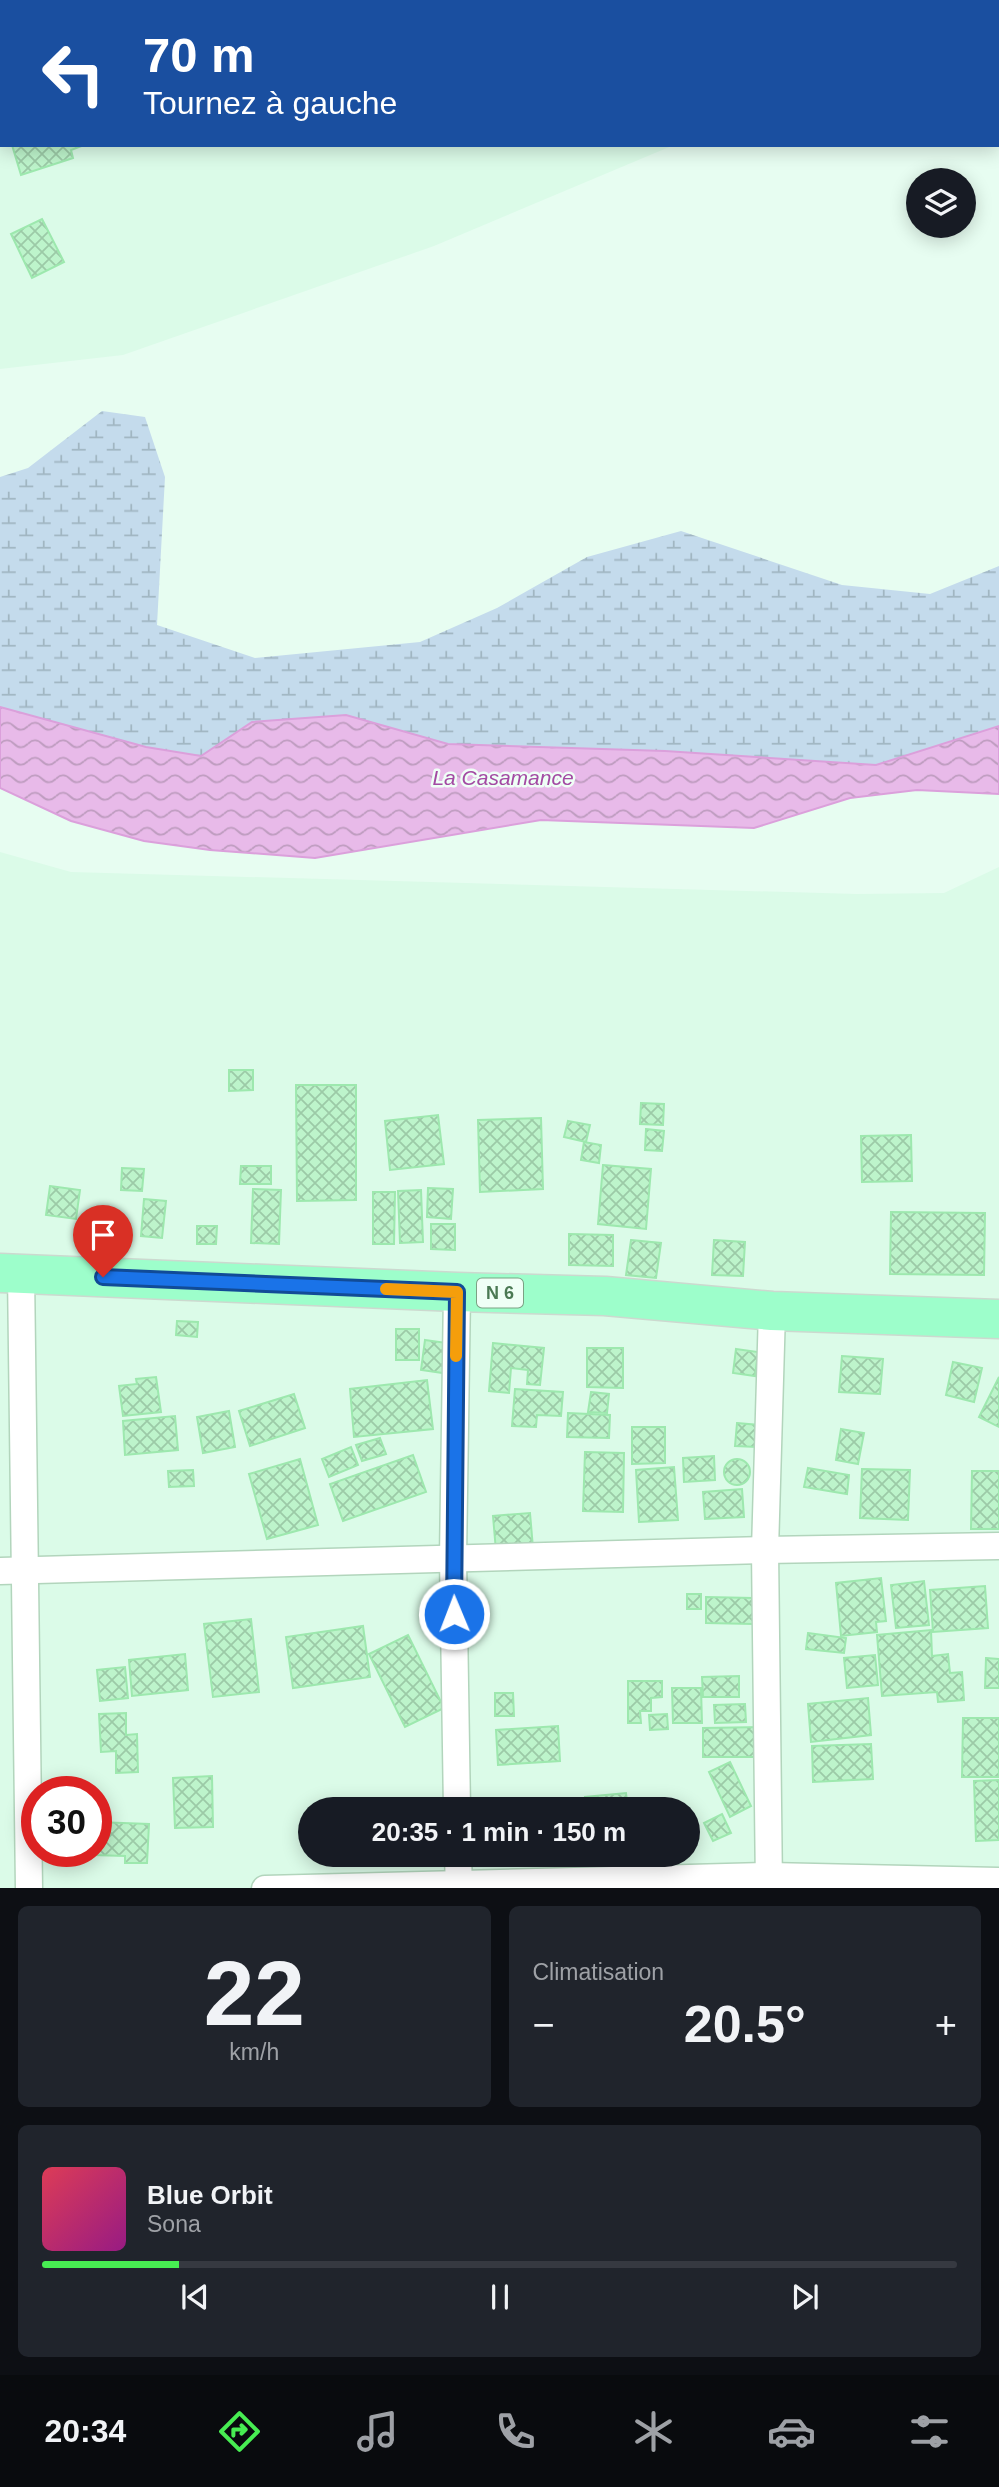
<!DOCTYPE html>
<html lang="fr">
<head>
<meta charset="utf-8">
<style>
	:root { --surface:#171b24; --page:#20242c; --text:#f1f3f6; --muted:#9ea1a6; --line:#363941; --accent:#47ed52 }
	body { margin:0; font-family:Arial,sans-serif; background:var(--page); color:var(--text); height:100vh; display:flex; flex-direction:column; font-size:26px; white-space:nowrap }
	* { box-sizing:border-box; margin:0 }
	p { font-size:23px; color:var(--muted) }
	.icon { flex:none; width:38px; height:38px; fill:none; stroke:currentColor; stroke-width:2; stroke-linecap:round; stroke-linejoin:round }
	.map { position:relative; height:1888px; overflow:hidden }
	.drawer { display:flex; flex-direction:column; gap:18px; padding:18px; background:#0d0f14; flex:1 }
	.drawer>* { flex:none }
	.banner { position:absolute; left:0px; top:0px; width:999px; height:147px; box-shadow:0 4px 18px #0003; background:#1a4fa0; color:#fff; overflow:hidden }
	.tools { position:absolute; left:906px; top:168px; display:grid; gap:14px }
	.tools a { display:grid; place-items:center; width:70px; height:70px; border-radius:50%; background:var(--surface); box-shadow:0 4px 18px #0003; font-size:35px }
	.speed { position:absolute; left:21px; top:1776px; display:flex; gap:14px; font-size:35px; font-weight:700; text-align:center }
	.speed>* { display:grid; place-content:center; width:91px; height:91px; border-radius:50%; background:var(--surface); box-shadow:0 4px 18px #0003; line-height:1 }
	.speed .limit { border:10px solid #d22; background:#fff; color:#111 }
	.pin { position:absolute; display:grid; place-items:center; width:60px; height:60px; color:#fff; margin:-72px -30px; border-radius:50% 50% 50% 0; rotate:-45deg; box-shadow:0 0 7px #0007 }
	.pin .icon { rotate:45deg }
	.me { position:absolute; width:77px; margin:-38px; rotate:359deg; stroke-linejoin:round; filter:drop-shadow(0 0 5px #0008) }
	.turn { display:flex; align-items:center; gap:24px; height:147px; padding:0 28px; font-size:32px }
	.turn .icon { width:91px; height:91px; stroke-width:2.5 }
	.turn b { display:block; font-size:49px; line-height:60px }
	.big { font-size:52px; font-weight:600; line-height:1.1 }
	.drawer .widget { flex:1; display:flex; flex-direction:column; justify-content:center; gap:10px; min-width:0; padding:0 24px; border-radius:10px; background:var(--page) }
	.drawer .dial { align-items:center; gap:0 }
	.dial b { font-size:91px; line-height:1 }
	.song { display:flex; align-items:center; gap:21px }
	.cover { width:84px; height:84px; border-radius:10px; background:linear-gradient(135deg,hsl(350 70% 55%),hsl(310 70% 35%)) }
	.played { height:7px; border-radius:4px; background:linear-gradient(90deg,var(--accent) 15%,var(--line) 15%) }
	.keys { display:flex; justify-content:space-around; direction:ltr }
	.heat { display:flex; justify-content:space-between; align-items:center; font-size:38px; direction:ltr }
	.drawer .tiles { flex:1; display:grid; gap:18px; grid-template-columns:1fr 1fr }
	.widget:last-child { grid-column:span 2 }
	.trip { position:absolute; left:298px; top:1797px; width:402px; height:70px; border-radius:35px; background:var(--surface); box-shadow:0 4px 18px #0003; font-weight:600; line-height:70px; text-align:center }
	.dock { display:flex; height:112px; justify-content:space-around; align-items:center; background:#090b0e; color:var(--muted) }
	.dock .icon { width:49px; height:49px }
	.dock .selected { color:var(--accent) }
	.dock b { font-size:32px; color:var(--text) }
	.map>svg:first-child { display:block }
	.residential { fill:#dbfbe8; fill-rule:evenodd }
	.wetland { fill:url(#wetland-marsh) }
	.water { fill:url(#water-waves); stroke:#dba0db; stroke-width:2 }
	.building { fill:url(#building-cross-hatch); stroke:#9de8ae; stroke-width:2 }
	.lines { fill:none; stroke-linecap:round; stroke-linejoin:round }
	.street-casing { stroke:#b2d5bc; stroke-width:29 }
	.primary-casing { stroke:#ccd9cf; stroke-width:41 }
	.street { stroke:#fff; stroke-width:26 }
	.primary { stroke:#9dfecb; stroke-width:38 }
	.route-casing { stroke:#114b97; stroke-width:18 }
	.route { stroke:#1a73e8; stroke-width:12 }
	.slow { stroke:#f59e0b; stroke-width:12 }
	.labels { text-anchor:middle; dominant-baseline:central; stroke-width:5; stroke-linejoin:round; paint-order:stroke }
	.shield { fill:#effff6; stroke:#7ca184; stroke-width:2 }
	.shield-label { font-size:18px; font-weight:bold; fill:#4a7953 }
	.water-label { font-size:21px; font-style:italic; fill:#a34aa3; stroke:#effff6 }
</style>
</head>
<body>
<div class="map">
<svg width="999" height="1889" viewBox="0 0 999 1889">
	<defs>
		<pattern id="wetland-marsh" width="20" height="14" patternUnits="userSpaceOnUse" patternTransform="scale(1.75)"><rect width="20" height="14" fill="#c4dbec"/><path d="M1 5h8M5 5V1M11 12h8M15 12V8" fill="none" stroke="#a1b6c2"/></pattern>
		<pattern id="water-waves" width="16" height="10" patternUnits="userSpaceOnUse" patternTransform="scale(1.75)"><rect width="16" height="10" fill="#e8bae9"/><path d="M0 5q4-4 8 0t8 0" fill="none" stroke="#be9cbf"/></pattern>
		<pattern id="building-cross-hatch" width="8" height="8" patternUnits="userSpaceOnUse" patternTransform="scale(1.75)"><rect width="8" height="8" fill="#bdf4cb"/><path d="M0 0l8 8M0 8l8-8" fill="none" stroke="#9ccaa7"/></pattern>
	</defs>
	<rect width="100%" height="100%" fill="#e7fdf1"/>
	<g class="residential">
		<polygon points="0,0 999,0 999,9 998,2 2,2 2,145 674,145 434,246 123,355 0,369"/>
		<path d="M 0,852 L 71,872 L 857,894 L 944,893 L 999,867 L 999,1888 L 0,1888 ZM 37,1792 L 96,1792 L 96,1852 L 37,1852 ZM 310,1810 L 688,1810 L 688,1855 L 310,1855 Z"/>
	</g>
	<polygon class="wetland" points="102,411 145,417 165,477 157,625 255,658 420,642 497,608 587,557 681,531 842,585 930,594 999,566 999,726 877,765 665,751 448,744 346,715 252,722 201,756 146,747 0,707 0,477 28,468"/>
	<polygon class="water" points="0,707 146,747 201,756 252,722 346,715 448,744 665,751 876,765 999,726 999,794 917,790 850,798 754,828 541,820 315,858 210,850 144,841 71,821 0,788"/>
	<g class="building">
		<polygon points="12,145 84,145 71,150 73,158 21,175"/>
		<polygon points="42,219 64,262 32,278 11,234"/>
		<polygon points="229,1070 253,1070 253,1090 229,1091"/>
		<polygon points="296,1085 356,1085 356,1200 297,1201"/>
		<polygon points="641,1103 664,1104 663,1125 640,1124"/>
		<polygon points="438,1115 444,1164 390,1170 385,1121"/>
		<polygon points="541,1118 543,1189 480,1192 478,1120"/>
		<polygon points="568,1121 590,1125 586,1142 564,1137"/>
		<polygon points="646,1129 664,1131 662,1151 645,1150"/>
		<polygon points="911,1135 912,1181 862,1182 861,1136"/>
		<polygon points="584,1142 601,1145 599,1163 581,1160"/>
		<polygon points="603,1165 651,1169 646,1229 598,1224"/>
		<polygon points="241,1166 271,1166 271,1184 240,1184"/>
		<polygon points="122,1168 144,1169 142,1191 121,1190"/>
		<polygon points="50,1186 80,1190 76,1219 46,1215"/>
		<polygon points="428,1188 453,1189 451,1219 427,1217"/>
		<polygon points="253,1189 281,1190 279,1244 251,1243"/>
		<polygon points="421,1190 423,1242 400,1243 398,1191"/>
		<polygon points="373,1192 395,1192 394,1244 373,1244"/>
		<polygon points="144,1199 166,1201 162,1238 141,1236"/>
		<polygon points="99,1211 113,1211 113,1235 98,1234"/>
		<polygon points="891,1212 985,1213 984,1275 890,1274"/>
		<polygon points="431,1224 455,1224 455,1250 431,1249"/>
		<polygon points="197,1226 217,1226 216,1244 197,1244"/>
		<polygon points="569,1234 613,1235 613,1266 569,1265"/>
		<polygon points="631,1240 661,1243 656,1278 626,1275"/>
		<polygon points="714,1240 745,1242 743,1276 712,1275"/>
		<polygon points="177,1321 198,1322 197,1337 176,1335"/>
		<rect x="396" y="1329" width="23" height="31"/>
		<polygon points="425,1340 447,1343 443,1373 421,1370"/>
		<polygon points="493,1343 544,1348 540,1385 527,1384 528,1370 511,1368 509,1393 489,1391"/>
		<polygon points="587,1348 623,1348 623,1388 587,1387"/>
		<polygon points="736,1349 758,1352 755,1376 733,1373"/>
		<polygon points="842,1356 883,1359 880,1394 839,1392"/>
		<polygon points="953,1362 982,1368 974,1402 946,1395"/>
		<polygon points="156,1377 161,1412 123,1416 119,1386 137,1384 136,1379"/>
		<polygon points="999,1377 999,1427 979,1417"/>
		<polygon points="427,1380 433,1429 354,1437 350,1389"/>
		<polygon points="515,1389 563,1392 561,1416 537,1415 536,1427 512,1426"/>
		<polygon points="591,1392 609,1394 607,1413 588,1412"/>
		<polygon points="294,1394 305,1428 250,1446 239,1411"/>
		<polygon points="229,1411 235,1447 203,1453 197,1417"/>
		<polygon points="568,1413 610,1415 609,1438 567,1437"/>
		<polygon points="175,1416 178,1450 125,1455 123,1421"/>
		<polygon points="737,1423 759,1425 757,1447 735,1446"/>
		<polygon points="632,1427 665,1427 665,1463 632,1464"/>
		<polygon points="841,1429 864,1433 858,1464 836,1460"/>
		<polygon points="380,1438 386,1454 362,1461 356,1445"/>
		<polygon points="351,1447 358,1465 329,1477 322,1459"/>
		<polygon points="585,1452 624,1453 623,1512 583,1511"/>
		<polygon points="413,1455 426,1492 343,1521 330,1484"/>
		<polygon points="714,1456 715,1480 684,1482 683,1458"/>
		<polygon points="300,1459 318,1525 267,1539 249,1474"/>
		<circle cx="737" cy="1472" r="13"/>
		<polygon points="674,1467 678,1520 639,1522 636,1470"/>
		<polygon points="808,1468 849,1475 847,1494 804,1487"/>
		<polygon points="862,1469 910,1470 908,1520 860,1518"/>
		<polygon points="193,1470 194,1486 169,1487 168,1471"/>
		<polygon points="972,1471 999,1471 999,1529 971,1529"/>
		<polygon points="742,1489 744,1517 705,1519 703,1492"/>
		<polygon points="530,1513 533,1548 496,1551 493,1516"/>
		<polygon points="881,1578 886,1621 876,1622 877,1632 841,1636 836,1583"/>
		<polygon points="924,1581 929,1625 896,1628 891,1585"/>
		<polygon points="985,1586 988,1628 933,1632 930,1590"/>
		<rect x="687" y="1594" width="14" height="15"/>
		<polygon points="706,1597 753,1598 753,1624 706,1623"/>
		<polygon points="251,1619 259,1692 213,1697 204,1624"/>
		<polygon points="363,1626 370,1677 293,1688 286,1637"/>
		<polygon points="931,1630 932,1656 948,1654 950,1673 962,1672 964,1700 938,1702 937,1692 882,1696 877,1635"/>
		<polygon points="808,1633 846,1638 844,1653 806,1649"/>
		<polygon points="408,1635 444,1708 405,1727 369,1654"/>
		<polygon points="185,1654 188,1690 132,1696 129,1660"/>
		<polygon points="875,1655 878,1685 847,1688 844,1658"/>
		<polygon points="986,1658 999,1659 999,1688 985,1688"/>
		<polygon points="125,1667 128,1698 100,1701 97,1670"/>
		<polygon points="739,1676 739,1697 703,1697 702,1677"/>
		<polygon points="628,1681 662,1681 662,1697 651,1698 651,1711 640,1711 641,1723 628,1723"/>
		<polygon points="672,1688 701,1688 702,1723 673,1723"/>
		<polygon points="495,1693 513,1693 514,1716 495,1716"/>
		<polygon points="868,1698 871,1735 811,1742 808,1704"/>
		<polygon points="745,1704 746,1722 715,1723 714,1705"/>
		<polygon points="126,1713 126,1735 137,1734 138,1772 116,1773 116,1751 101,1752 99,1714"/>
		<polygon points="667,1714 668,1729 650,1730 649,1715"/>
		<polygon points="963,1718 999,1718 999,1777 962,1777"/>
		<polygon points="558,1726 560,1761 498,1765 496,1730"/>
		<polygon points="762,1727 762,1757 703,1757 703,1728"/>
		<polygon points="871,1744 873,1779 813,1782 812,1746"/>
		<polygon points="730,1762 751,1806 730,1817 709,1772"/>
		<polygon points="212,1776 213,1827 175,1828 173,1778"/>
		<polygon points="999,1780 999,1840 976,1841 974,1781"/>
		<polygon points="626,1793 628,1810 586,1810 585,1797"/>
		<polygon points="722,1814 731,1833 713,1841 704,1823"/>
		<polygon points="96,1822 149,1824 147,1863 125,1863 125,1856 93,1855 93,1852 96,1852"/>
		<polygon points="544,1855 591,1855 590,1859 544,1858"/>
	</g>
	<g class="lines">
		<g class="street-casing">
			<g id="street">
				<polyline points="140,0 141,2"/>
				<polyline points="21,1273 29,1889"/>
				<polyline points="457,1292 453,1558 457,1810"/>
				<polyline points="0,1571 765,1550 999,1546"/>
				<polyline points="458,1855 459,1889"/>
				<polyline points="265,1889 769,1876 999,1881"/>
				<polyline points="769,1889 765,1550 772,1311"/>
			</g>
		</g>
		<g class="primary-casing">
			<polyline id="primary" points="0,1273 457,1292 605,1296 772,1311 999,1319"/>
		</g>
		<use href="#street" class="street"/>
		<use href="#primary" class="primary"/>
	</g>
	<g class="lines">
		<g class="route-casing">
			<polyline id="route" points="103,1277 457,1292 454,1614"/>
		</g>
		<use href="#route" class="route"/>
		<polyline class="slow" points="386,1289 457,1292 456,1356"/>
	</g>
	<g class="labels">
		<rect class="shield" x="477" y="1278.5" width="46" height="29" rx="5"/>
		<g class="shield-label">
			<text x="500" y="1293">N 6</text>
		</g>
		<g class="water-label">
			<text x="503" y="777">La Casamance</text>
		</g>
	</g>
</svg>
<div class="tools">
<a><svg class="icon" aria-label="layers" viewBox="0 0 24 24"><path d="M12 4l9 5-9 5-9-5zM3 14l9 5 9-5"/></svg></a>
</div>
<div class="speed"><div class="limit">30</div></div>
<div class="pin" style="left:103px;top:1277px;background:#d93025"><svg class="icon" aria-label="arrive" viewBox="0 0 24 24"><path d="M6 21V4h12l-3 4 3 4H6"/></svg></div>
<svg class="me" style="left:454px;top:1614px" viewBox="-20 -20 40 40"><circle r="17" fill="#1a73e8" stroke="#fff" stroke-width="3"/><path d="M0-11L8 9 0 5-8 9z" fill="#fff"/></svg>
<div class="trip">20:35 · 1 min · 150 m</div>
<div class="banner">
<div class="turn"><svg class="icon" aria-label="left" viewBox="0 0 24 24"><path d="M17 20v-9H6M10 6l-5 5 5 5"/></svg><div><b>70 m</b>Tournez à gauche</div></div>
</div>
</div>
<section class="drawer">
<div class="tiles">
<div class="widget dial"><b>22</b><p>km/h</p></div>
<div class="widget"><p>Climatisation</p>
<div class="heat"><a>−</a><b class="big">20.5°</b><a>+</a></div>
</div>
<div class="widget">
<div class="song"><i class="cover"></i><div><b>Blue Orbit</b><p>Sona</p></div></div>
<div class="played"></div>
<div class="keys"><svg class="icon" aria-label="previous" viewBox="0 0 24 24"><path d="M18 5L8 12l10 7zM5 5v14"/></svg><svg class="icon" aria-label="pause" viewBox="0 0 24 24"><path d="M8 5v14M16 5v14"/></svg><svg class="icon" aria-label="next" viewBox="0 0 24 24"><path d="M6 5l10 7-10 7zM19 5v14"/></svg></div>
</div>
</div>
</section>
<nav class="dock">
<b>20:34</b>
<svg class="icon selected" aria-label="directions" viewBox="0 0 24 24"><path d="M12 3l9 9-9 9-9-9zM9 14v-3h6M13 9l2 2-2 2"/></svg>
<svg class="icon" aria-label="music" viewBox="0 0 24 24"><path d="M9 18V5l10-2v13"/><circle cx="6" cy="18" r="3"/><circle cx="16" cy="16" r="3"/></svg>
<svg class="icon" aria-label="phone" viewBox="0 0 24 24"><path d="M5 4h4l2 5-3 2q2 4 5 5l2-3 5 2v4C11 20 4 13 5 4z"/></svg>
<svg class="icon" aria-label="climate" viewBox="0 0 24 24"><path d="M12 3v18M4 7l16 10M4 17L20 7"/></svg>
<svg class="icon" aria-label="car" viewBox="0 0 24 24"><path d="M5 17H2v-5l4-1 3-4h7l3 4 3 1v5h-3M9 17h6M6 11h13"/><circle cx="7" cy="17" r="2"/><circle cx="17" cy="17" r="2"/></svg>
<svg class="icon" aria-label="filters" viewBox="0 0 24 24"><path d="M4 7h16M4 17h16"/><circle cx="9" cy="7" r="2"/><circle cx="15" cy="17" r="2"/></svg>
</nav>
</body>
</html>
